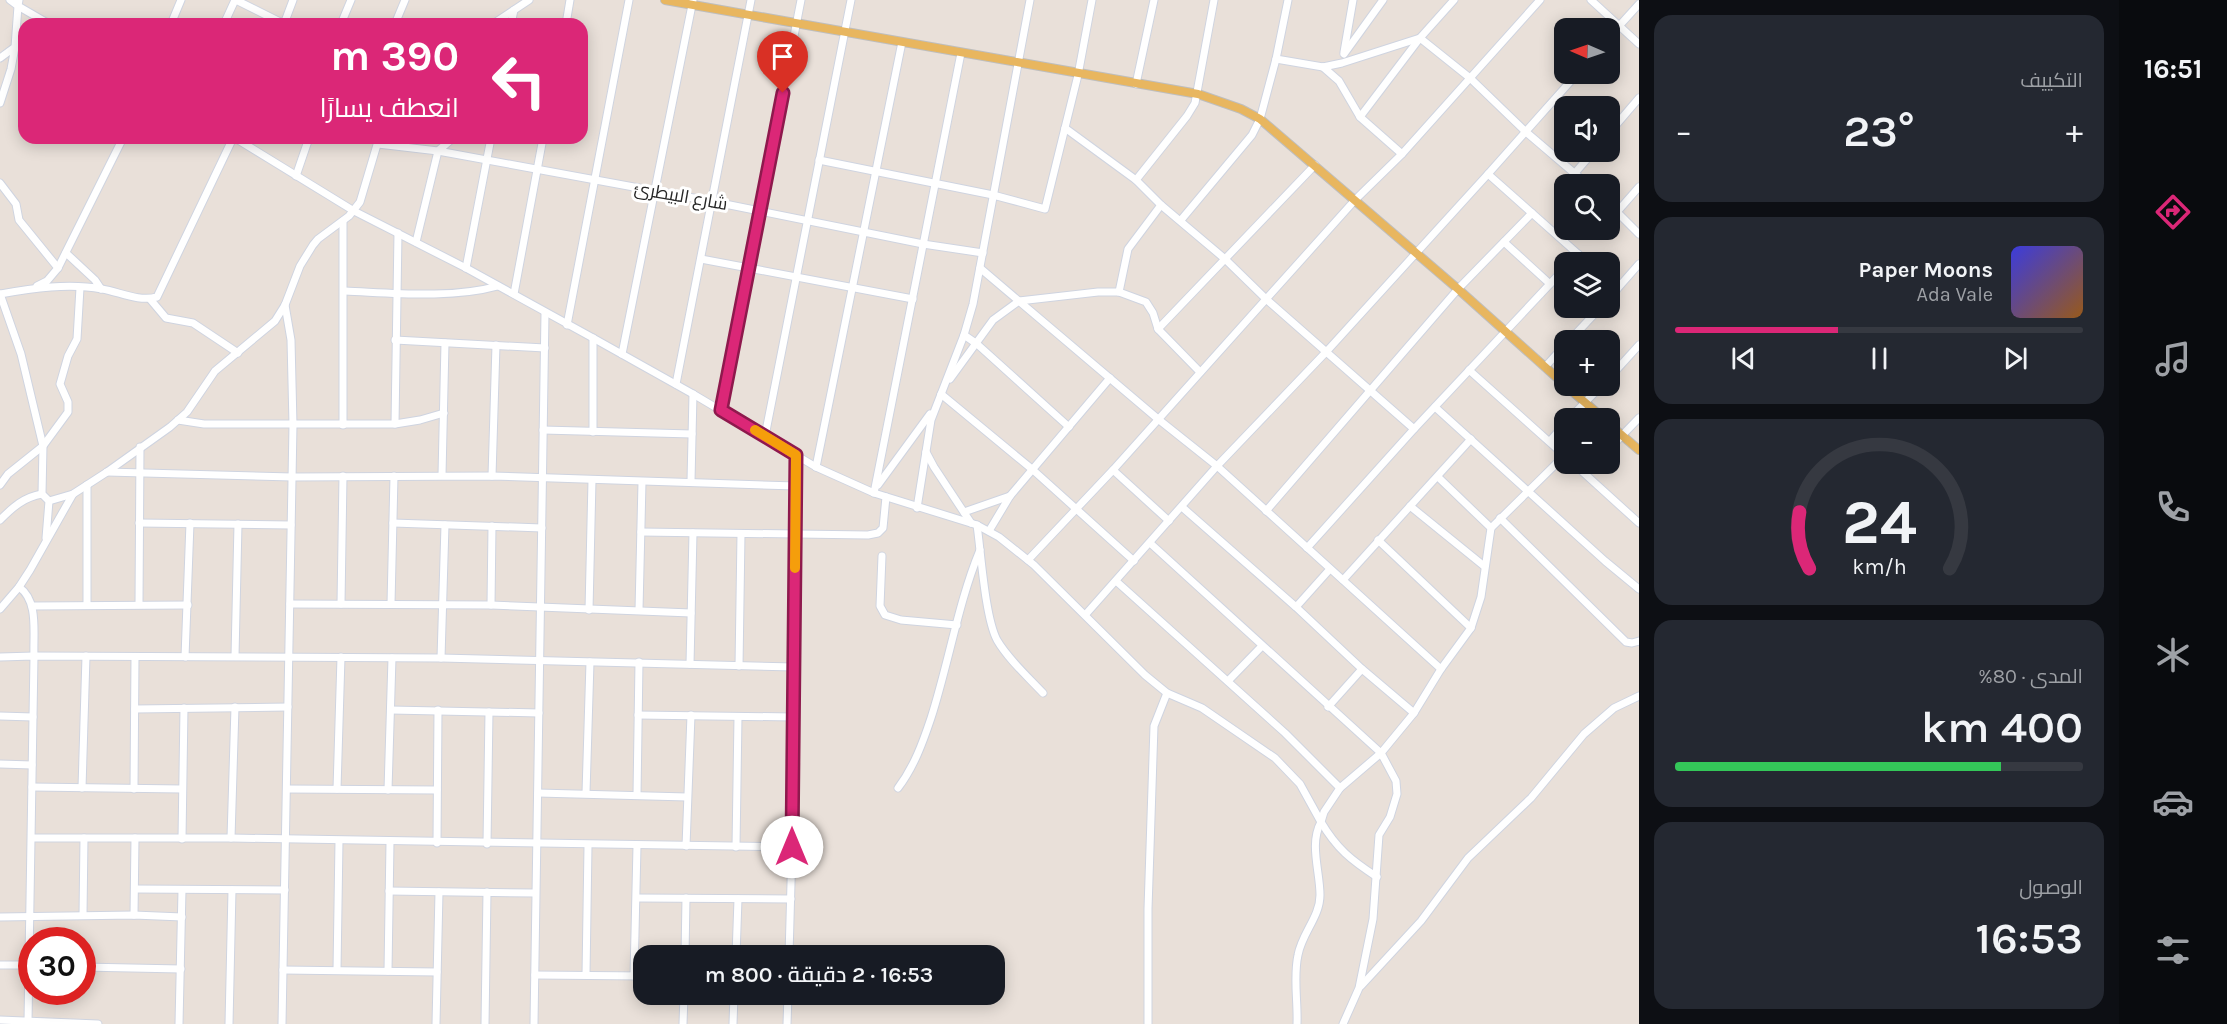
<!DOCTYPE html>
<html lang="ar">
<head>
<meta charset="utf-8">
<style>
	:root { --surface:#171b24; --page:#242831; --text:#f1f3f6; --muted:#9ea1a6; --line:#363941; --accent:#db2777 }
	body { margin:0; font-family:Karla,Cairo,sans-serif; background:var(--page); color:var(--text); direction:rtl; height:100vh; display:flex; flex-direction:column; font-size:22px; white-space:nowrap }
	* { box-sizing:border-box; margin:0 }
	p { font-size:20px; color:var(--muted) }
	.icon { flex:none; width:33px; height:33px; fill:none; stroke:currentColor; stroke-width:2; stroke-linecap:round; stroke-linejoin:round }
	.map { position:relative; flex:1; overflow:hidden; direction:ltr }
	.sheet { display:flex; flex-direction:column; gap:15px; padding:15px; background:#0d0f14; width:480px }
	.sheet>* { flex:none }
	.hud { position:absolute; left:18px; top:18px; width:570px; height:126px; border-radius:18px; box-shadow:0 3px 15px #0003; direction:rtl; background:#db2777; color:#fff; overflow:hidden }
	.needle { width:39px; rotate:272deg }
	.buttons { position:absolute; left:1554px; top:18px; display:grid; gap:12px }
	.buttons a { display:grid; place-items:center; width:66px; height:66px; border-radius:12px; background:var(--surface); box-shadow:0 3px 15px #0003; font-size:30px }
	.speed { position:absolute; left:18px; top:927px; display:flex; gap:12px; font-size:30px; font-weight:700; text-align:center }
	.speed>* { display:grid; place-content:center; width:78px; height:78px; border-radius:50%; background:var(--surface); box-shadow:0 3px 15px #0003; line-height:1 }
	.speed .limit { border:9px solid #d22; background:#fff; color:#111 }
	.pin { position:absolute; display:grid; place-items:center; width:51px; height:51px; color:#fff; margin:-62px -26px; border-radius:50% 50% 50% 0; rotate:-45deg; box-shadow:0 0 6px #0007 }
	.pin .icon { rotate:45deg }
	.me { position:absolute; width:66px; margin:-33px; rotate:0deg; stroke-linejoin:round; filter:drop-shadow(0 0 4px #0008) }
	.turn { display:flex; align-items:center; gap:21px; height:126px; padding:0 30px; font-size:27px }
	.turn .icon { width:78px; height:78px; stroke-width:2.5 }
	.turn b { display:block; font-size:42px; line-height:51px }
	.big { font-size:45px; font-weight:600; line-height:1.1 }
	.sheet .tile { flex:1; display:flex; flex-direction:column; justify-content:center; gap:9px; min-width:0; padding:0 21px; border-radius:18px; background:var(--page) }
	.sheet .dial { align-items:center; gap:0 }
	.dial svg { height:156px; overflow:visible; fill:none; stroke:var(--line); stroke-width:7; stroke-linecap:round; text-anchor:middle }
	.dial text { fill:var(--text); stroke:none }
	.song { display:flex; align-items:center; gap:18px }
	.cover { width:72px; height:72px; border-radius:9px; background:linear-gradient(135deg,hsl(240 70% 55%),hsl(30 70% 35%)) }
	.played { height:6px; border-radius:3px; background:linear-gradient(90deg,var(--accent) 40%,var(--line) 40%) }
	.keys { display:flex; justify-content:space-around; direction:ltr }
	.heat { display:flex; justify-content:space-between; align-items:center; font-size:33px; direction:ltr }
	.charge { height:9px; border-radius:4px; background:linear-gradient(90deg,#34c759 80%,var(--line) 0) }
	.trip { position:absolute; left:633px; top:945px; width:372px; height:60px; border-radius:18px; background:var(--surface); box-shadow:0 3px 15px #0003; font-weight:600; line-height:60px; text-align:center; direction:rtl }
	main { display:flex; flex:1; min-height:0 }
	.tabs { display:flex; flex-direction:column; width:108px; justify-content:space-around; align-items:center; background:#090b0e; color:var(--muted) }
	.tabs .icon { width:42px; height:42px }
	.tabs .current { color:var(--accent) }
	.tabs b { font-size:27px; color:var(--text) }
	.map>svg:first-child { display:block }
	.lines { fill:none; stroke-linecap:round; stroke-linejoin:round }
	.minor-casing { stroke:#cfd4e0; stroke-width:9 }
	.major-casing { stroke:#bebebe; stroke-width:10 }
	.minor { stroke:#fff; stroke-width:7 }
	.major { stroke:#e8b65f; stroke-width:8 }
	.route-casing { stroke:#8e194d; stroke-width:15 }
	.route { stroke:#db2777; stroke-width:10 }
	.slow { stroke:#f59e0b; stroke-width:10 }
	.labels { text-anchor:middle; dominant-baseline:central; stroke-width:6; stroke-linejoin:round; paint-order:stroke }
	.street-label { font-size:18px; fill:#272727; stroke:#fff }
</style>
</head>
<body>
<main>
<nav class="tabs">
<b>16:51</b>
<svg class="icon current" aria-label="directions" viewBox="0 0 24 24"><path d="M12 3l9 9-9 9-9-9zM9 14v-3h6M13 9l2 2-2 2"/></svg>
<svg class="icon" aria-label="music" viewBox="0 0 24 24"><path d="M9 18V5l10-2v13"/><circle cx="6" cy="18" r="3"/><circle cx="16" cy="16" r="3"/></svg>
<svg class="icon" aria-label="phone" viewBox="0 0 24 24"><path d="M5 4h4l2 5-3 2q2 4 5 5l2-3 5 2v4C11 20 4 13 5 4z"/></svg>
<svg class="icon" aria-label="climate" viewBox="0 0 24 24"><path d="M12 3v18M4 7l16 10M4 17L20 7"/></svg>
<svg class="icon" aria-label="car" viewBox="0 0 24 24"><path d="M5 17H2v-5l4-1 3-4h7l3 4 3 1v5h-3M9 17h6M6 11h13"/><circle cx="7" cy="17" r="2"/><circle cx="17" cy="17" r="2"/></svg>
<svg class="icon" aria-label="filters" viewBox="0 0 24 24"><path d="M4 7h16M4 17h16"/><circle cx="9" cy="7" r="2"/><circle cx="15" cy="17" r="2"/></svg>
</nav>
<section class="sheet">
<div class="tile"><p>التكييف</p>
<div class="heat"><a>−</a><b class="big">23°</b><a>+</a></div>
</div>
<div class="tile">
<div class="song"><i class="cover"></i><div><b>Paper Moons</b><p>Ada Vale</p></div></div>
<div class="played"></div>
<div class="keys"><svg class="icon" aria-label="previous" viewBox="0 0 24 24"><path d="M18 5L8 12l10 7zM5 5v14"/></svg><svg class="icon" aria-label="pause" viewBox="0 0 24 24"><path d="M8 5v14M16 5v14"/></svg><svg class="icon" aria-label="next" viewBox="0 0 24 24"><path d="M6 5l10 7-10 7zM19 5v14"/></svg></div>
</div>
<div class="tile dial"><svg viewBox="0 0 100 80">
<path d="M14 69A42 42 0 1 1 86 69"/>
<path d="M14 69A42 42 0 0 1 9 40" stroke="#db2777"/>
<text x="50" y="56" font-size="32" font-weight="700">24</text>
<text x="50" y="72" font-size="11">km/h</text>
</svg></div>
<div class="tile"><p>المدى · 80%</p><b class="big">400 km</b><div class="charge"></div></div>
<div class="tile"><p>الوصول</p><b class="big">16:53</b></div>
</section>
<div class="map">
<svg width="1639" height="1024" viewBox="0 0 1639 1024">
	<rect width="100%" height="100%" fill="#e9e0d9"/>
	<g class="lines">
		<g class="minor-casing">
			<g id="minor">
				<polyline points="19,0 18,6 49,24"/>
				<polyline points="236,0 284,24 293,0"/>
				<polyline points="1591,0 1639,44"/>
				<polyline points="171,24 181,0"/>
				<polyline points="224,24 235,0"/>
				<polyline points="341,24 351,0"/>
				<polyline points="395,24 405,0"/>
				<polyline points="493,24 529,0"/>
				<polyline points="511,24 514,10"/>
				<polyline points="566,24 570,0"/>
				<polyline points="1610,36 1639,4"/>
				<polyline points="1344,52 1353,0"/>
				<polyline points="1344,54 1383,0"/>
				<polyline points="0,58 15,47 18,6 10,0"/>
				<polyline points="1276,59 1323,67 1342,63 1420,38 1470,78 1526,132 1587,184"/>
				<polyline points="1323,67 1339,81 1360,117 1402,154"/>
				<polyline points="1136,84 1154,0"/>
				<polyline points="0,103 11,69 15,47"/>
				<polyline points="1360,117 1420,38 1454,0"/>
				<polyline points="1065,128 1136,180 1161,205 1225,259 1266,299 1414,429"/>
				<polyline points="1610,132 1639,98"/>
				<path d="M 235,138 L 354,211 L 466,268 L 593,338 L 693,394 L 816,467 L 874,493 L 977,525 L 999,537 L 1034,565 L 1145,675 L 1167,693 L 1202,708 L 1275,758 L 1300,784 L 1321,822 C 1309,844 1320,871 1320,895 C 1320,917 1302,933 1298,955 C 1293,977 1298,1001 1297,1024"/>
				<polyline points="378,144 438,151 710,201 923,244 983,253"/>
				<polyline points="819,160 993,195 1045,209 1078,75 1092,0"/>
				<polyline points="1575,173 1593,152"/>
				<polyline points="1488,174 1587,262"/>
				<polyline points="296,176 309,138"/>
				<polyline points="1136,180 1187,116 1195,103 1214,0"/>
				<polyline points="0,183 16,204 19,220 58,268"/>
				<polyline points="1610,205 1639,234"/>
				<polyline points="1617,212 1639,187"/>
				<polyline points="1181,220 1252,135 1260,119 1276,59 1288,0"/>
				<polyline points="343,221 343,425"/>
				<polyline points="416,242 438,151 453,138"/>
				<polyline points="1504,242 1550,284"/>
				<polyline points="66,253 95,280 101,289"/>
				<polyline points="701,259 913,299"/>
				<polyline points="1570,262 1578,254"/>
				<polyline points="466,268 491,138"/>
				<polyline points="980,268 1158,419 1217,466 1441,669"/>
				<polyline points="1610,282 1617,289"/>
				<polyline points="37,286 47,281 58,268 123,138"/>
				<path d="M 345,291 C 393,293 451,299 498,286"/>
				<polyline points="1119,292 1128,249 1161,205"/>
				<path d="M 0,294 C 33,288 69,283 102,289 C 120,292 138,302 157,297 L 233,138"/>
				<polyline points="0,294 21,354 43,446 42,494 49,501 46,538"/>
				<polyline points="514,294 543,138"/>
				<polyline points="1610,297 1639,264"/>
				<polyline points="150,299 166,318 193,323 238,353"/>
				<polyline points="567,325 629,0"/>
				<polyline points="1158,329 1315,165"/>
				<polyline points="964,335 977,344 1069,427"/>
				<polyline points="593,338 593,432"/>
				<polyline points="395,340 545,348"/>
				<polyline points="1570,340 1600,308"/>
				<polyline points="622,354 693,0"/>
				<polyline points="1546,366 1564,346"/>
				<polyline points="1469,370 1564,455"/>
				<polyline points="1610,377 1639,345"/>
				<polyline points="950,379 993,320 1019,301 1098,292 1119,292 1146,302 1153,313 1158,329 1200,372"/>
				<polyline points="676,384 751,0"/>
				<polyline points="941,394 1033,470 1134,561"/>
				<polyline points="1435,407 1605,561 1639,589"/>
				<polyline points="721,410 801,0"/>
				<polyline points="1570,418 1601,386"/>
				<polyline points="178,420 204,424 395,424 420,420 444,413"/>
				<polyline points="395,424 398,233"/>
				<polyline points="543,430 692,434"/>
				<polyline points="765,436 851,0"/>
				<polyline points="1550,441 1564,425"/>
				<polyline points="1610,448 1639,418"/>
				<polyline points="926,452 934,467 971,523"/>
				<polyline points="1574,464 1639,523"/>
				<polyline points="816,467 902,42"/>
				<polyline points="1113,470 1169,521"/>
				<polyline points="107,472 292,477 492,476 796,486"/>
				<polyline points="1585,473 1594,464"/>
				<polyline points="442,475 445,343"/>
				<polyline points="492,476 496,345"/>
				<polyline points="1438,477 1491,528"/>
				<polyline points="691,481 693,394"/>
				<polyline points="0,485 8,474 43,446 68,412 68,402 60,384 68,356 77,339 80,288"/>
				<polyline points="878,485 930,414"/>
				<polyline points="874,493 961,53"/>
				<polyline points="49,501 73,494"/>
				<polyline points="1410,506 1484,566"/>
				<polyline points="1182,507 1296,607 1362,669 1414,713"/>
				<polyline points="917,508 931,420 964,335 973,304 1030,0"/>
				<polyline points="1266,511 1458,289 1532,213"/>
				<polyline points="964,512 1010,496"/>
				<polyline points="1500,518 1626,642 1632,643 1639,641"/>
				<path d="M 0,520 C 13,507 24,497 42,494"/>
				<polyline points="139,523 291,525"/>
				<polyline points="393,523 542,528"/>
				<path d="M 977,525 C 981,553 985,617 997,640 C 1008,659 1027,676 1043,693"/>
				<polyline points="989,531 1010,496 1110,378"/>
				<polyline points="641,532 868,535 878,533 883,528 886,497"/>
				<polyline points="1378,540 1471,628"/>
				<polyline points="1150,543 1381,753 1396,781 1397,794 1390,817 1379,835 1373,919 1359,988 1343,1024"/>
				<polyline points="1307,548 1414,429 1564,269"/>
				<polyline points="882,556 880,606 885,615 901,620 957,625"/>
				<polyline points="1028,560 1113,470 1355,200 1402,154 1540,0"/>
				<polyline points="1343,580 1471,439"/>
				<polyline points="1116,581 1285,733 1340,788 1381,753 1414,713 1441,669 1471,628 1481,597 1491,528 1564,456"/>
				<path d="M 19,587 C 39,601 33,633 34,656 L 28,1022"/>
				<polyline points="87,604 87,485"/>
				<polyline points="139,604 140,447"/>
				<polyline points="290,604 491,605 691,613"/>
				<polyline points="341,604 343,476"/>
				<polyline points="391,604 394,476"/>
				<polyline points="491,605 492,526"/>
				<polyline points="32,606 188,605"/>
				<polyline points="1296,607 1330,569"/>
				<polyline points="0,609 19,587 30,570 73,494 107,472 170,427 187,412 215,371 275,321 285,305 300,266 313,245 318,239 349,216 360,202 379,138"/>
				<polyline points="589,610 592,480"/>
				<polyline points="639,610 642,482"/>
				<polyline points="1086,614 1217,466 1327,351 1488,174 1577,74"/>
				<polyline points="235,656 238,524"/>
				<polyline points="0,657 34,656 441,658 794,667"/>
				<polyline points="185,657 190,523"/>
				<polyline points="441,658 445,525"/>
				<polyline points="690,664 693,533"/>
				<polyline points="739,666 741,534"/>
				<polyline points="1228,681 1262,646"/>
				<polyline points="1328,707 1362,669"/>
				<polyline points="135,709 288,707"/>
				<polyline points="391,710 539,713"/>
				<polyline points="638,715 793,717"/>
				<polyline points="0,716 33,717"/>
				<polyline points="0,764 32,765"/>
				<polyline points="32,787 182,789"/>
				<polyline points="82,788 86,656"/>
				<path d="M 898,788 C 914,767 923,742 931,718 C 949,662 958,603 980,550"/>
				<path d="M 1340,788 L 1324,812 L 1321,822 C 1337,849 1351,860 1377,877"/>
				<polyline points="134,789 135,657"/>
				<polyline points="287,789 437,790"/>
				<polyline points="337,789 341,657"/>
				<polyline points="388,790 392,658"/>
				<polyline points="538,793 687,797"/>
				<polyline points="586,793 590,662"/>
				<polyline points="637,795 639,662"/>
				<polyline points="32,838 231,838 792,847"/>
				<polyline points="231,838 235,707"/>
				<polyline points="182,839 184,708"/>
				<polyline points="437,843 438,710"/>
				<polyline points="487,844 489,712"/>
				<polyline points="686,846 691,715"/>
				<polyline points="736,847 738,717"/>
				<polyline points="135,889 285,890"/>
				<polyline points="389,891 535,893"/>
				<polyline points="637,898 791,899"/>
				<polyline points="83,915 84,838"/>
				<polyline points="134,915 135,838"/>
				<polyline points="0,917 134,915 182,917"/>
				<polyline points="685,956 686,898"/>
				<polyline points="736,956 738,899"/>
				<polyline points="789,956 792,847 796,455"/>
				<polyline points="0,965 32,965"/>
				<polyline points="82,967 181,969"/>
				<polyline points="283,970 437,972"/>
				<polyline points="337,970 339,841"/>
				<polyline points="388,971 390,842"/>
				<polyline points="535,975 644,976"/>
				<polyline points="586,975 588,846"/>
				<polyline points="634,976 637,846"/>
				<polyline points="1361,986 1421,921 1468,858 1531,798 1584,734 1614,708 1639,696"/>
				<polyline points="0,1020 98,1024"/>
				<polyline points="179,1024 182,890"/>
				<polyline points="229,1024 232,890"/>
				<polyline points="282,1024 293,425 291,340 285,305"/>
				<polyline points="436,1024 439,892"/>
				<polyline points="485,1024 487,892"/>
				<polyline points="534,1024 545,313"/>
				<polyline points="683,1024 684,994"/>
				<polyline points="733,1024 734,994"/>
				<polyline points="787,1024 788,994"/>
				<polyline points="1148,1024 1148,909 1154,726 1167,693"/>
			</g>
		</g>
		<g class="major-casing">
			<g id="major">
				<polyline points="665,0 1198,94 1241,109 1260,119 1458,289 1564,384"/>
				<polyline points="1566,386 1603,418"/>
				<polyline points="1610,425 1639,450"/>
			</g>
		</g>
		<use href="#minor" class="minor"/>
		<use href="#major" class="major"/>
	</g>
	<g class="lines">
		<g class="route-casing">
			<polyline id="route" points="783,93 721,410 796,455 792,847"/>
		</g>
		<use href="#route" class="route"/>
		<polyline class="slow" points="755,430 796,455 795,568"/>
	</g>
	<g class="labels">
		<g class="street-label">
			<text transform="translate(681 196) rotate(10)">شارع البيطرئ</text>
		</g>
	</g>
</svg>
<div class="buttons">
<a><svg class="needle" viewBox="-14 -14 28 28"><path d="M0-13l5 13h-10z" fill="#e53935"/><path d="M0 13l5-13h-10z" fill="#9ea1a6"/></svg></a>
<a><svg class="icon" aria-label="sound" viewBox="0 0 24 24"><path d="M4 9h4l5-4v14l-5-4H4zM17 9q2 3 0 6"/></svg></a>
<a><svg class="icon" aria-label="search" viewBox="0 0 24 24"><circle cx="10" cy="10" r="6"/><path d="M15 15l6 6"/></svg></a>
<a><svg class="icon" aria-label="layers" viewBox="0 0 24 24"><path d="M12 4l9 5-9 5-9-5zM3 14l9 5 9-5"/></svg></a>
<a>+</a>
<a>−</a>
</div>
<div class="speed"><div class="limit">30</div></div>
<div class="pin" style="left:783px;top:93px;background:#d93025"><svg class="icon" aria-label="arrive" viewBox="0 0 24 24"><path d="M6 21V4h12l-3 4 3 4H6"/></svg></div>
<svg class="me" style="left:792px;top:847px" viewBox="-20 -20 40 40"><circle r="19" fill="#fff"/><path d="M0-13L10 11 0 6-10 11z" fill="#db2777"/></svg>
<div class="trip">16:53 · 2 دقيقة · 800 m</div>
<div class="hud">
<div class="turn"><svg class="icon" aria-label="left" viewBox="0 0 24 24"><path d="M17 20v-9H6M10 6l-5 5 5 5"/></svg><div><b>390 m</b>انعطف يسارًا</div></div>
</div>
</div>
</main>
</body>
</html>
